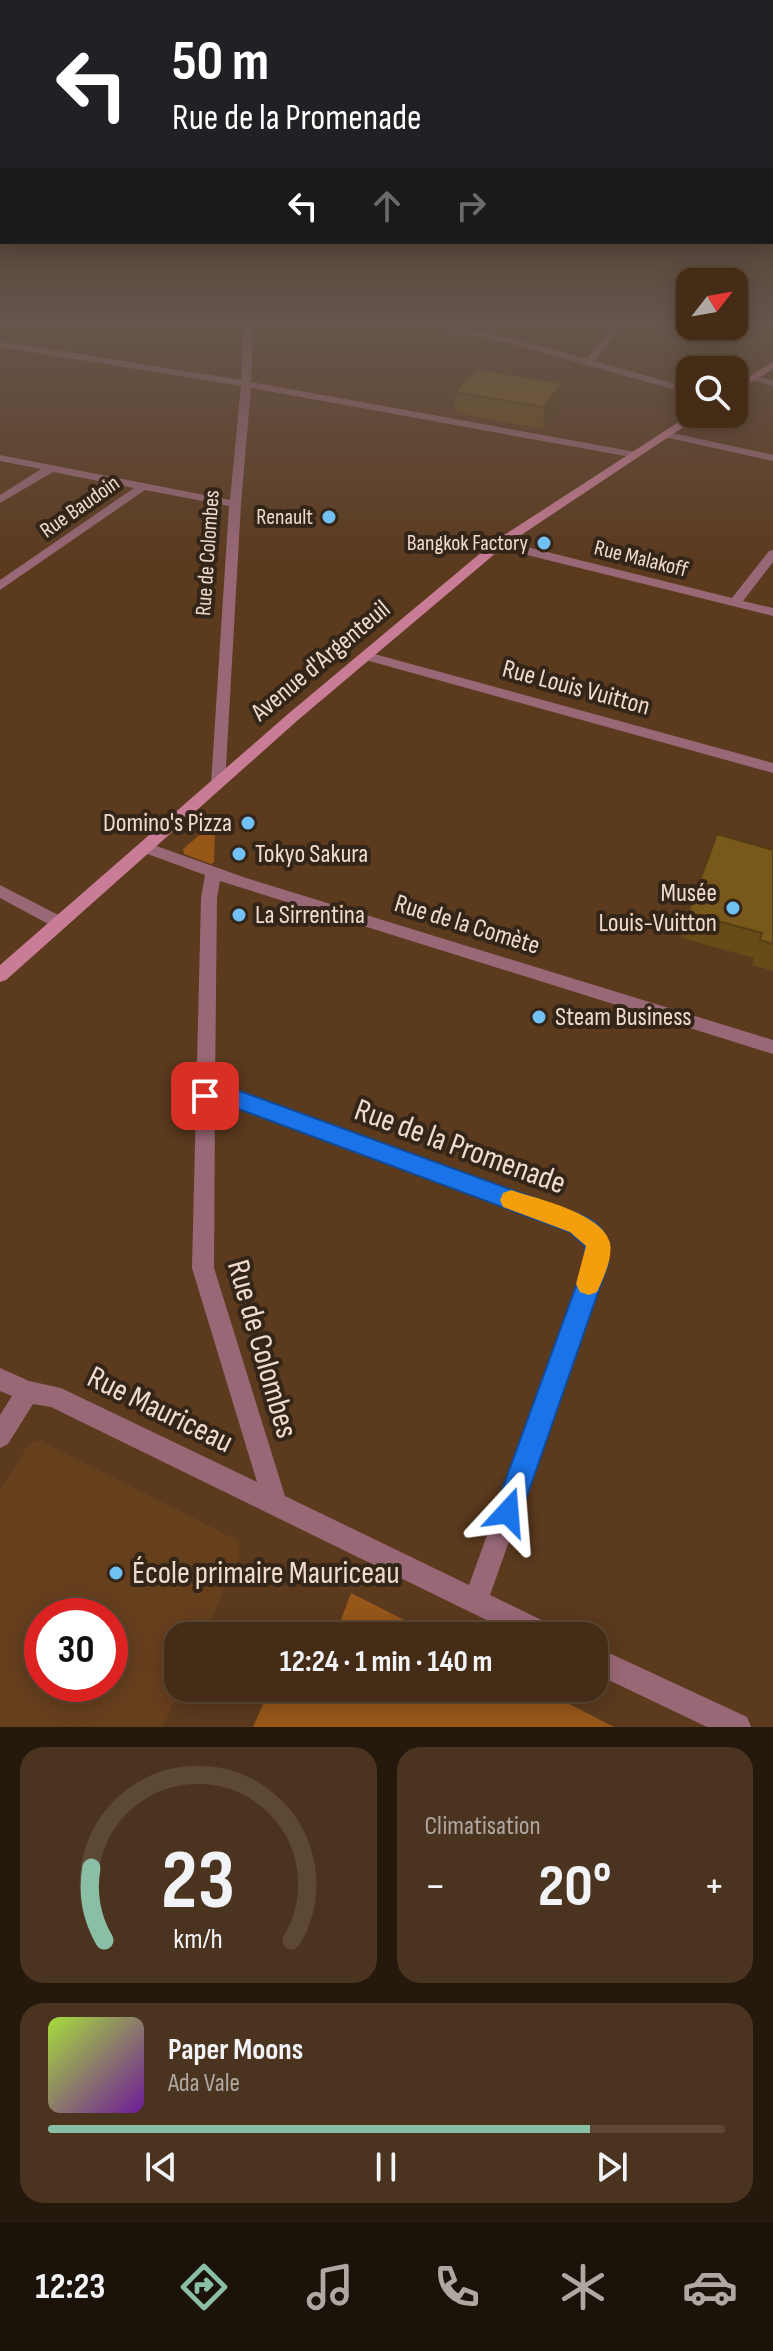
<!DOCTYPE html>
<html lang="fr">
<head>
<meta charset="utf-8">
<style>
	:root { --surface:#442c16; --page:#4b341f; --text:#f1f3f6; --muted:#afa7a1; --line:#5c4835; --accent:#8abfa5 }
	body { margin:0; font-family:"Sofia Sans Condensed",sans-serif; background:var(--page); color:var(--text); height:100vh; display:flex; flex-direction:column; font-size:30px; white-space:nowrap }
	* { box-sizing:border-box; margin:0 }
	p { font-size:26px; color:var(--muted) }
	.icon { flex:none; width:44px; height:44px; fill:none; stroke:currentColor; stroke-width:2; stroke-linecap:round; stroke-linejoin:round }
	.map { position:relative; height:1727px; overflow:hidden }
	.details { display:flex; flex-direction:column; gap:20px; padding:20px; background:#25180c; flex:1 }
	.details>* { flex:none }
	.hud { position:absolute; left:0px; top:0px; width:774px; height:244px; box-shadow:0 4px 20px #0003,0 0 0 2px var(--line); background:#202124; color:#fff; overflow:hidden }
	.needle { width:52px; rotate:59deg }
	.buttons { position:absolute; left:676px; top:268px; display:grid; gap:16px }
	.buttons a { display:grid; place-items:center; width:72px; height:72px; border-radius:16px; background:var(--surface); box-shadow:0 4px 20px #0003,0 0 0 2px var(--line); font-size:40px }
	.speed { position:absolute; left:24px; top:1598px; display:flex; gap:16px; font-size:40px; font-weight:700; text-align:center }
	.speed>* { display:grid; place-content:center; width:104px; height:104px; border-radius:50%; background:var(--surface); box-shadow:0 4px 20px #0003,0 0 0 2px var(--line); line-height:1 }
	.speed .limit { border:12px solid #d22; background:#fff; color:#111 }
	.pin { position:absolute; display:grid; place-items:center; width:68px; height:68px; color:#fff; margin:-34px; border-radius:16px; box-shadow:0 4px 12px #0006 }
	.me { position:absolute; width:88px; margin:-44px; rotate:19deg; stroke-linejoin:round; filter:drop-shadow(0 0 6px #0008) }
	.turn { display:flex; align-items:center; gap:28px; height:168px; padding:0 40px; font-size:36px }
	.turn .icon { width:104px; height:104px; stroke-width:2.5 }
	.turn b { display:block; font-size:56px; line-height:68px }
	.lanes { display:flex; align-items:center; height:76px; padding:0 40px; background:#0003; justify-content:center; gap:40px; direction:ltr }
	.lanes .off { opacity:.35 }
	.big { font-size:60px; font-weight:700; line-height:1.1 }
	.details .tile { flex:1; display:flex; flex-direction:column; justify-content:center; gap:12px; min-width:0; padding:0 28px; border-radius:24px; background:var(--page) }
	.details .dial { align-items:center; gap:0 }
	.dial svg { height:208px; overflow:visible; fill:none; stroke:var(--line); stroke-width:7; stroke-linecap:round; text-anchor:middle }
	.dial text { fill:var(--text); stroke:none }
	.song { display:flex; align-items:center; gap:24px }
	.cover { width:96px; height:96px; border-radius:12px; background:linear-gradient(135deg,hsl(80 70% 55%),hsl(280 70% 35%)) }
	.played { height:8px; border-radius:4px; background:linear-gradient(90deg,var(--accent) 80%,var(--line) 80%) }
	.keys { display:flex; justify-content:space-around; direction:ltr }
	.heat { display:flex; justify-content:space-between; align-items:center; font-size:44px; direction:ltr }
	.details .tiles { flex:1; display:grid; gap:20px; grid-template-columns:1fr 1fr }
	.tile:last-child { grid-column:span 2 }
	.trip { position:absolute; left:164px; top:1622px; width:444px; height:80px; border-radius:24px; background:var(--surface); box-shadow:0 4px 20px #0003,0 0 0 2px var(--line); font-weight:700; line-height:80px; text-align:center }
	.tabs { display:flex; height:128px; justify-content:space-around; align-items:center; background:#1b1209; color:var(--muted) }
	.tabs .icon { width:56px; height:56px }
	.tabs .on { color:var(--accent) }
	.tabs b { font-size:36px; color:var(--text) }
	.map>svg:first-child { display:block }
	.built { fill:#663f1d; fill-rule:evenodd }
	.green { fill:#965719 }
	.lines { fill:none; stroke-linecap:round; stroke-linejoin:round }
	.street { fill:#996877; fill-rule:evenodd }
	.secondary { fill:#c87c95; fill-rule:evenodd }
	.wall { fill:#684c17 }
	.shaded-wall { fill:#553e13 }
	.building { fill:#79581b; stroke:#553e13; stroke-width:2 }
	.route { fill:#1a73e8; stroke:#114b97; stroke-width:2 }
	.slow { fill:#f59e0b }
	.poi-dot { fill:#72c1f5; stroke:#342519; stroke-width:3 }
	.labels { text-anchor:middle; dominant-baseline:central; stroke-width:8; stroke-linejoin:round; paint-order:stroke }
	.far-street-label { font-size:22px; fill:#f0dbcc; stroke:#342519 }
	.far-poi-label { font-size:22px; fill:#f0dbcc; stroke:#342519; text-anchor:end }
	.street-label { font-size:26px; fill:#f0dbcc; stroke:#342519 }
	.poi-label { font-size:26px; fill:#f0dbcc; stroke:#342519; text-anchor:start }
	.near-street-label { font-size:32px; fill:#f0dbcc; stroke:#342519 }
	.near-poi-label { font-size:32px; fill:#f0dbcc; stroke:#342519; text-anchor:start }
</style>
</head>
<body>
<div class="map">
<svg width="773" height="1727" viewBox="0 0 773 1727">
	<rect width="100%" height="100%" fill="#5b3a1e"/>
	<path class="built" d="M 40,1440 L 239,1541 L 240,1555 L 203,1636 L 178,1636 L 180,1688 L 163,1727 L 0,1727 L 0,1490 L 29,1444 ZM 42,1616 L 110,1616 L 110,1684 L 42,1684 Z"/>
	<g class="green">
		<polygon points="210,826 215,829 214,862 211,864 184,854 183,849"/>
		<polygon points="351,1593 436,1636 335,1636"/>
		<polygon points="270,1688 538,1688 614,1727 253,1727"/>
	</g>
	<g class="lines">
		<g class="street">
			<polygon points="243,326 253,326 251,382 636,452 641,455 636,458 251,388 241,504 225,784 218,789 211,784 229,506 145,490 0,590 0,580 134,488 53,472 0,503 0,495 41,469 0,461 0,455 230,500 241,386 0,347 0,341 241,380"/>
			<path d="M 423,326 C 479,326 533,344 587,359 L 612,326 L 621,326 L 595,361 L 690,388 L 690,394 L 508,343 Z"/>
			<polygon points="751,376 773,380 773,386 751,380"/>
			<polygon points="668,432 773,455 773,461 664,437 664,433"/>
			<polygon points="499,540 732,598 769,551 773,550 773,562 743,601 773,608 773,616 495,547 495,541"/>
			<polygon points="367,652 773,763 773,773 362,659 360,656"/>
			<path d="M 148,843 L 246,878 L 773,1040 L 773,1054 L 220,881 L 217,898 L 215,1089 L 244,1093 L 585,1217 C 606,1236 609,1236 607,1264 L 490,1595 L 556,1627 L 560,1636 L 519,1636 L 51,1407 L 33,1404 L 8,1444 L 0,1448 L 0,1415 L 12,1396 L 0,1391 L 0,1368 L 29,1381 L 61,1388 L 257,1482 L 192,1268 L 201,898 L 205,875 L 142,852 L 140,848 L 142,844 ZM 215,1105 L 236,1107 L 571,1231 L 587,1246 L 585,1264 L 469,1585 L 285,1496 L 214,1268 Z"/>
			<polygon points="0,885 66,919 68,923 66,927 54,927 0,898"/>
			<polygon points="594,1646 747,1717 751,1727 707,1727 594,1673"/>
		</g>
		<g class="secondary">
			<polygon points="773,362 773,369 734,393 734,386"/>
			<polygon points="691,414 703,414 503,547 298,720 6,980 0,982 0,965 288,714 495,541"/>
		</g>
	</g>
	<g class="wall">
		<polygon points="562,383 560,404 543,429 455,413 455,392"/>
		<polygon points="773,850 773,971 752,965 754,958 682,938 688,913"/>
	</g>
	<polygon class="shaded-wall" points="562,383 560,404 543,429 544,407"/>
	<g class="building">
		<polygon points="476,369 562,383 544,407 455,392"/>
		<polygon points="717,834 773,850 773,944 760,940 762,933 688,913"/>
	</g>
	<linearGradient id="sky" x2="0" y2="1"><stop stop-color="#322010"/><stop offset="0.57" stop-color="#66554c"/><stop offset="1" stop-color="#66554c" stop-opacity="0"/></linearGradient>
	<rect width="773" height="568" fill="url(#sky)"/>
	<path class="route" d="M 205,1087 L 237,1090 L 578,1214 C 605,1224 610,1238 608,1264 L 518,1522 L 508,1526 L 498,1522 L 494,1512 L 584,1264 L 585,1246 L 570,1232 L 236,1108 L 197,1102 L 194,1096 L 197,1090 Z"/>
	<path class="slow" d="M 511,1190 C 537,1199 603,1213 610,1243 C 613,1258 603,1279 597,1292 L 589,1295 L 580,1292 L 576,1284 L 586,1246 L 570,1232 L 503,1207 L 500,1200 L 503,1193 Z"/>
	<g class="poi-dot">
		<circle cx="329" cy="517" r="8"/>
		<circle cx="544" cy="543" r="8"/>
		<circle cx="248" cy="823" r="8"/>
		<circle cx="239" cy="854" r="8"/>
		<circle cx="733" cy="908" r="8"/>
		<circle cx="239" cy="915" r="8"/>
		<circle cx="539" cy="1017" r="8"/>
		<circle cx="116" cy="1573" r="8"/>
	</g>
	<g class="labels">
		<g class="far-street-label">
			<text transform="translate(80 507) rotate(-35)">Rue Baudoin</text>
			<text transform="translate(208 553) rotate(-86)">Rue de Colombes</text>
			<text transform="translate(641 559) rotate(14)">Rue Malakoff</text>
		</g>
		<g class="far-poi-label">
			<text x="313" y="517">Renault</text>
			<text x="528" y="543">Bangkok Factory</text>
		</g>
		<g class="street-label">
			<text transform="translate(321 661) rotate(-40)">Avenue d'Argenteuil</text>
			<text transform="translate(576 688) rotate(15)">Rue Louis Vuitton</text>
			<text transform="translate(467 925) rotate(17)">Rue de la Comète</text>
		</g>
		<g class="poi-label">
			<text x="232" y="823" text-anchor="end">Domino's Pizza</text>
			<text x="255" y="854">Tokyo Sakura</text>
			<text x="717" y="893" text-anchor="end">Musée<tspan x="717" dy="30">Louis-Vuitton</tspan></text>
			<text x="255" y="915">La Sirrentina</text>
			<text x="555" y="1017">Steam Business</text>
		</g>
		<g class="near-street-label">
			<text transform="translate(460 1147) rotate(20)">Rue de la Promenade</text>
			<text transform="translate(262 1349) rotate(74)">Rue de Colombes</text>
			<text transform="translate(160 1410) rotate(26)">Rue Mauriceau</text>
		</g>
		<g class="near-poi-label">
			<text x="132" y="1573">École primaire Mauriceau</text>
		</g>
	</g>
</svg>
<div class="buttons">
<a><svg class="needle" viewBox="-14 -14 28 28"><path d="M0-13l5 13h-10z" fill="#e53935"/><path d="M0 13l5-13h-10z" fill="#afa7a1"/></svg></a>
<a><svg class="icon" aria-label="search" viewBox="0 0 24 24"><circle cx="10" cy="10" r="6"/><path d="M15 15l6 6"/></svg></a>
</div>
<div class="speed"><div class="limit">30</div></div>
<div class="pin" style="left:205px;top:1096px;background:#d93025"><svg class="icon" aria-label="arrive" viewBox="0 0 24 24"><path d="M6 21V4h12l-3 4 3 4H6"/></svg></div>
<svg class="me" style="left:508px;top:1512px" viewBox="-20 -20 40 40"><path d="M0-17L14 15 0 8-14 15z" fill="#1a73e8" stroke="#fff" stroke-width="4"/></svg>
<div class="trip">12:24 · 1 min · 140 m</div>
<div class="hud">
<div class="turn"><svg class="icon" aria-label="left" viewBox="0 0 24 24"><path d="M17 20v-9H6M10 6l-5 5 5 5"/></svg><div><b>50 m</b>Rue de la Promenade</div></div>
<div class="lanes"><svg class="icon" aria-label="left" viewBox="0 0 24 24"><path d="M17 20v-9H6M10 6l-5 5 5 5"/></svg><svg class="icon off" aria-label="ahead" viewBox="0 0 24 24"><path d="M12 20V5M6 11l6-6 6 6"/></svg><svg class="icon off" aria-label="right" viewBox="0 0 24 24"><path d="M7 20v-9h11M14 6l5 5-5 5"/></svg></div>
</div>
</div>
<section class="details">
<div class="tiles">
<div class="tile dial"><svg viewBox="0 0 100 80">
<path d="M14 69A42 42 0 1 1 86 69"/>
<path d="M14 69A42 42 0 0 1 9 41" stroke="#8abfa5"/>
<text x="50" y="56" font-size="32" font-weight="700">23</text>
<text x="50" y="72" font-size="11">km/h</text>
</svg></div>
<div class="tile"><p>Climatisation</p>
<div class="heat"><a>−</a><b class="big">20°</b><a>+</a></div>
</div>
<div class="tile">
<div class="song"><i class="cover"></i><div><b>Paper Moons</b><p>Ada Vale</p></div></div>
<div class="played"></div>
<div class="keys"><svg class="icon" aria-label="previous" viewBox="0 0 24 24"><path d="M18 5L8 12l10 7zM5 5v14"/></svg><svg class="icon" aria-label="pause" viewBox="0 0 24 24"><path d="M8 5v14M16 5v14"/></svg><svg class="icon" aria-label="next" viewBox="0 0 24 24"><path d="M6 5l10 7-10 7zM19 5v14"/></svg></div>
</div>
</div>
</section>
<nav class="tabs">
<b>12:23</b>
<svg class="icon on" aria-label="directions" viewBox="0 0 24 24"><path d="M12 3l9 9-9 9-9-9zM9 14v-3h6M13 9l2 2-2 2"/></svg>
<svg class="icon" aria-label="music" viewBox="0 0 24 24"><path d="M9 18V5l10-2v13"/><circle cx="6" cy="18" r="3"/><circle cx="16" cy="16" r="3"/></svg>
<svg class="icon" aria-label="phone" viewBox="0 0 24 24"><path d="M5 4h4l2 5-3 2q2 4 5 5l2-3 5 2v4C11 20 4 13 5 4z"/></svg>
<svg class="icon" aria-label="climate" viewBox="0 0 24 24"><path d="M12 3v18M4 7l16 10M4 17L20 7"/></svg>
<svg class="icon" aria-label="car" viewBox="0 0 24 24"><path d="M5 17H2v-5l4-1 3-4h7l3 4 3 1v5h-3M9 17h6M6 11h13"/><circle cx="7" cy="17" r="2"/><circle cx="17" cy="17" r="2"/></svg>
</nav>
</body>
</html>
